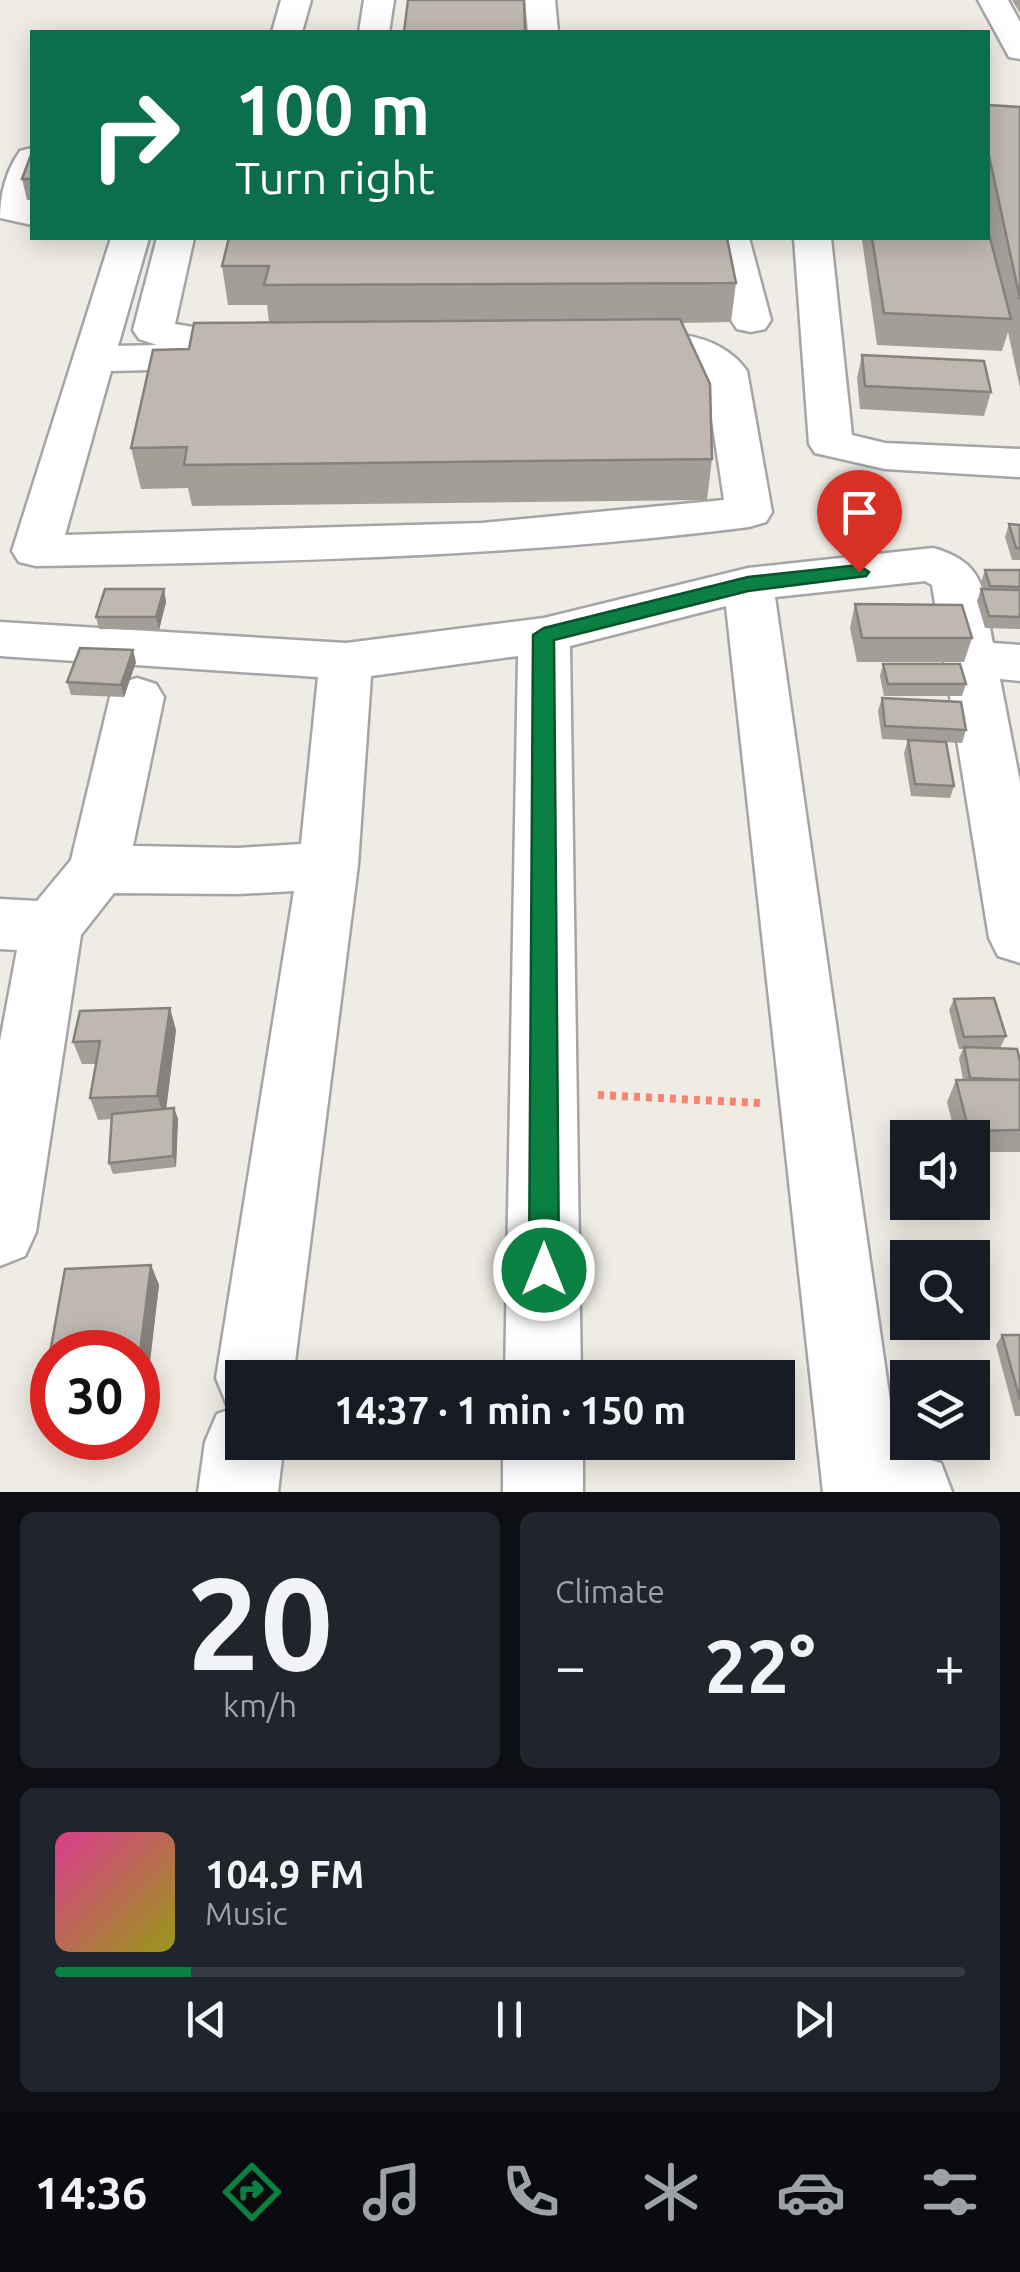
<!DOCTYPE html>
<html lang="en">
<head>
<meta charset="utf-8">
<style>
	:root { --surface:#171b24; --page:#20242c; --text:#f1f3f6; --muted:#9ea1a6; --line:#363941; --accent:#0b8043 }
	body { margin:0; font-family:Ubuntu,sans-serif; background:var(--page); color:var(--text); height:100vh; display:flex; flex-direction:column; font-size:38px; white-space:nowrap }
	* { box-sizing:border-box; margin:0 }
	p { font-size:32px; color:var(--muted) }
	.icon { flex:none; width:55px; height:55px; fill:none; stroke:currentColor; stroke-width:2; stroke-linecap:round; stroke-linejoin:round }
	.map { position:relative; height:1492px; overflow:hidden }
	.drawer { display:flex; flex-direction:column; gap:20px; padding:20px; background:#0d0f14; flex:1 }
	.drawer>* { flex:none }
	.top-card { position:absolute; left:30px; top:30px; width:960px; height:210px; border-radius:0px; box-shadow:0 5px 25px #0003; background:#0b6e4f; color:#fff; overflow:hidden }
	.tools { position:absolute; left:890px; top:1120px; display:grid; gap:20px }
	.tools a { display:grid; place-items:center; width:100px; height:100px; border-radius:0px; background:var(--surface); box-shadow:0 5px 25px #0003; font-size:50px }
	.speed { position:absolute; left:30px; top:1330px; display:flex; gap:20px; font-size:50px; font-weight:700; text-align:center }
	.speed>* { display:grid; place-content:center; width:130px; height:130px; border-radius:50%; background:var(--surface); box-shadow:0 5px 25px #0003; line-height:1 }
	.speed .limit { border:15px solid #d22; background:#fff; color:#111 }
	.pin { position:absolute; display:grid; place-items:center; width:85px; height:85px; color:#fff; margin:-102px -42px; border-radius:50% 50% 50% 0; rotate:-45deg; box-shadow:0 0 10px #0007 }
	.pin .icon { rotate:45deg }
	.me { position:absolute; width:110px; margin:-55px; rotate:0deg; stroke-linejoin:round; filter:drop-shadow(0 0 8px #0008) }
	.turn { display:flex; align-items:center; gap:35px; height:210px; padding:0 40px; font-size:45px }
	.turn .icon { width:130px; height:130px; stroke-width:2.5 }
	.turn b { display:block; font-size:70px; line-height:85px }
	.big { font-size:75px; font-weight:700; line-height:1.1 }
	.drawer .card { flex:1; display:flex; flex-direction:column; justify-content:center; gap:15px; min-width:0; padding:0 35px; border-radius:15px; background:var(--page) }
	.drawer .dial { align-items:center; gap:0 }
	.dial b { font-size:130px; line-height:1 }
	.song { display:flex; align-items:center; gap:30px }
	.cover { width:120px; height:120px; border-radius:15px; background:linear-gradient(135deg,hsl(330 70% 55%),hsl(60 70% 35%)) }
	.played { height:10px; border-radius:5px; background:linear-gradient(90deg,var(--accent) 15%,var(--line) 15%) }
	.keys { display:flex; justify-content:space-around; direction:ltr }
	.heat { display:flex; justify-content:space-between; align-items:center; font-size:55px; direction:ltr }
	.drawer .tiles { flex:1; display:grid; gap:20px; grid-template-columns:1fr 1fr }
	.card:last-child { grid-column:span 2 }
	.trip { position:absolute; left:225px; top:1360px; width:570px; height:100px; border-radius:0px; background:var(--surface); box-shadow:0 5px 25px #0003; font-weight:700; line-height:100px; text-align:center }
	.tabs { display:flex; height:160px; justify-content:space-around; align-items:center; background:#090b0e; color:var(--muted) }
	.tabs .icon { width:70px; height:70px }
	.tabs .current { color:var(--accent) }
	.tabs b { font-size:45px; color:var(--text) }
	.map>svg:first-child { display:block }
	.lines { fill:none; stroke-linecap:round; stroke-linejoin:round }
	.minor-casing { stroke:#a5a5a5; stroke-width:5 }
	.path { stroke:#f5856f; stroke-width:8; stroke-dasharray:6 6; stroke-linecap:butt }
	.minor { fill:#fff; fill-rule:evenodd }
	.wall { fill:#a49e98 }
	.shaded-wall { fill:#86817c }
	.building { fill:#bfb8b1; stroke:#86817c; stroke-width:2.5 }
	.route { fill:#0b8043; stroke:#07532c; stroke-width:2.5 }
</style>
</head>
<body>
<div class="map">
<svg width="1020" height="1492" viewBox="0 0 1020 1492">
	<rect width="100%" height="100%" fill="#eeece4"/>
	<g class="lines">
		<g class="minor-casing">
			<g id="minor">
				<polygon points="281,0 311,0 302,32 272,32"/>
				<polygon points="364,0 394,0 389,32 359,32"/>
				<polygon points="525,0 555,0 558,32 528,32"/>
				<polygon points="978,0 1008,0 1020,22 1020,59 1009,57"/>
				<path d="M 32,148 L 32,225 L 0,218 C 0,194 6,171 20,151 Z"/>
				<path d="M 111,238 L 149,238 L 118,346 L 157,345 L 139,339 L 133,330 L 157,238 L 194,238 L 175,324 L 229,333 L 233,345 L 243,347 L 249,356 L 243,365 L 228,368 L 111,371 L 65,535 L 482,523 L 724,500 L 705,374 C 677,348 639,365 604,357 L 598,348 L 604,339 C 651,328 717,328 747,371 L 772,512 L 766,522 L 749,527 C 512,557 275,562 36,566 L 19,562 L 12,551 Z"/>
				<polygon points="712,238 749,238 771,320 765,329 751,332 737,329 731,320"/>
				<polygon points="794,238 831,238 852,435 885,443 1020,449 1020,477 885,469 815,453 809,444"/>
				<path d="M 933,548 C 988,563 983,594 993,643 L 1020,645 L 1020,681 L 1000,679 L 1020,782 L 1020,963 L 998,956 L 989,938 L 932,585 L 925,581 L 775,597 L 897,1450 L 941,1463 L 952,1492 L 823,1492 L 726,606 L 570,646 L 581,1378 L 505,1378 L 518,656 L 371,676 L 358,865 L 293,1378 L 242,1378 L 242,1442 L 284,1442 L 278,1492 L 198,1492 L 205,1442 L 217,1414 L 233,1408 L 227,1405 L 216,1378 L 294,891 L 238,894 L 114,893 L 81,935 L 36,1232 L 25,1256 L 0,1266 L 0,1041 L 17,950 L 0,949 L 0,899 L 37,901 L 71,860 L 110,697 L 118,684 L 137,678 L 156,684 L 164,697 L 133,846 L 238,848 L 301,844 L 318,677 L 0,656 L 0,622 L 346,643 L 544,618 L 748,568 Z"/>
				<rect x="503" y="1442" width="80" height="50"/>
			</g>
		</g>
		<polyline class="path" points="598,1095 760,1103"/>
		<use href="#minor" class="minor"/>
	</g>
	<g class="wall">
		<polygon points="1012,0 1020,0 1020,13"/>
		<polygon points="988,105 1020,107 1020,388 1008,332 1002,351 877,345 862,240 862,238 988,238"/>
		<polygon points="32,152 32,200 27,200 22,179"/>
		<polygon points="229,238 736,283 731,322 681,323 712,459 707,500 192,506 188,488 141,489 131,448 189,349 269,322 267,305 228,305 222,266"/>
		<polygon points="862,355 991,392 984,416 860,409 857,378"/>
		<polygon points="1009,524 1020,525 1020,560 1012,560 1005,537"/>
		<polygon points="985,570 1020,570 1020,629 985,628 977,601 981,589 983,589 981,582"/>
		<polygon points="164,589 166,602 159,630 99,629 96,617"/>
		<polygon points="855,604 972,638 964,662 857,662 850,628"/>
		<polygon points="136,662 124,697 71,695 67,682"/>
		<polygon points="883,664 966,684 962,696 884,696 880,676"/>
		<polygon points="882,698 966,730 962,743 882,739 878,711"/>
		<polygon points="908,740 954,786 950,798 911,796 904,753"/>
		<polygon points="954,999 1006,1036 1000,1048 1020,1061 1020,1152 972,1152 972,1138 956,1138 947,1102 956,1080 963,1080 959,1058 963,1049 959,1049 949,1010"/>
		<polygon points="176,1030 166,1109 174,1108 178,1119 176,1167 113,1174 109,1163 112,1119 98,1120 90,1098 96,1064 82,1064 73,1042"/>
		<polygon points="151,1265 159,1285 148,1378 138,1379 138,1352 52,1352 52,1371 48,1364 65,1269"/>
		<polygon points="1002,1335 1020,1335 1020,1416 1015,1416 996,1345"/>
	</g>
	<g class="shaded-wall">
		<polygon points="164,589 166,602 159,630 156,617"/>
		<polygon points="133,650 136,662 124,697 121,685"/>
		<polygon points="170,1008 176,1030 165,1118 157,1096"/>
		<polygon points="174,1108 178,1119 176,1167 173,1156"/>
		<polygon points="151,1265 159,1285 148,1378 139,1360"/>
	</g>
	<g class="building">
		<polygon points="408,0 524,0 525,32 404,32"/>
		<polygon points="988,105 1020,107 1020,299 988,151"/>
		<polygon points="32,152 32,179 22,179"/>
		<polygon points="988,230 1011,319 884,313 872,238 988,238"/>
		<polygon points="229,238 727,238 736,283 264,285 269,266 222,266"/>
		<polygon points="680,319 710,384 712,459 184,465 187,447 131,448 153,350 189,349 194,323"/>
		<polygon points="862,355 984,361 991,392 865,386"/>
		<polygon points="1009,524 1020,525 1020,548 1016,548"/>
		<polygon points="985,570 1020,570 1020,587 990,586"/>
		<polygon points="105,589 164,589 156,617 96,617"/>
		<polygon points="981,589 1020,590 1020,617 989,616"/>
		<polygon points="855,604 962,605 972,638 862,638"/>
		<polygon points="80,648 133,650 121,685 67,682"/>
		<polygon points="883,664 960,664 966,684 888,684"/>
		<polygon points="882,698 961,702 966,730 885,726"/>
		<polygon points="908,740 946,742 954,786 915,784"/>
		<polygon points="994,998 1006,1036 964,1037 954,999"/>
		<polygon points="170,1008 157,1096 90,1098 100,1041 73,1042 80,1011"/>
		<polygon points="964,1047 1017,1049 1020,1061 1020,1080 970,1078"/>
		<polygon points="956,1080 1020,1080 1020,1130 969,1131"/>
		<polygon points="174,1108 173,1156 109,1163 112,1114"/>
		<polygon points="151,1265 139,1360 138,1360 138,1352 52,1352 52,1364 48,1364 65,1269"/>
		<polygon points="1002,1335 1020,1335 1020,1400"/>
	</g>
	<polygon class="route" points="859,565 869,572 866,576 748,591 554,640 559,1270 555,1281 544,1285 533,1281 529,1270 533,635 544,628 748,577"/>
</svg>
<div class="tools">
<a><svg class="icon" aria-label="sound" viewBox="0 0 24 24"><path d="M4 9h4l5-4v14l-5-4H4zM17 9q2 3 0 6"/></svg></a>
<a><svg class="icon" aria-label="search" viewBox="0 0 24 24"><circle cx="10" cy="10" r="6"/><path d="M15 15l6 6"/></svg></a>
<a><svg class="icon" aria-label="layers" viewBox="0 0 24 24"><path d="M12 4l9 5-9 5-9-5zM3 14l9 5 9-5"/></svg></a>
</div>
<div class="speed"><div class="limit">30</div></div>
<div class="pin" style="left:859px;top:572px;background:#d93025"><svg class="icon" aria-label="arrive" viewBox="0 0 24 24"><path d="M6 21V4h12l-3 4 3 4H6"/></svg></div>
<svg class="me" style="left:544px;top:1270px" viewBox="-20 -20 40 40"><circle r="17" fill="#0b8043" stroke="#fff" stroke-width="3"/><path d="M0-11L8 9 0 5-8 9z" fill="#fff"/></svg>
<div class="trip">14:37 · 1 min · 150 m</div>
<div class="top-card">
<div class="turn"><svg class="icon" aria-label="right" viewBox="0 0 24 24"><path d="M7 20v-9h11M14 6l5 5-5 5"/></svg><div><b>100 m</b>Turn right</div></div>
</div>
</div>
<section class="drawer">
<div class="tiles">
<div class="card dial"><b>20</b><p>km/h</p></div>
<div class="card"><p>Climate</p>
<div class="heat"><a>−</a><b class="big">22°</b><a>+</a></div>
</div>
<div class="card">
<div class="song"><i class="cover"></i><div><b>104.9 FM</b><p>Music</p></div></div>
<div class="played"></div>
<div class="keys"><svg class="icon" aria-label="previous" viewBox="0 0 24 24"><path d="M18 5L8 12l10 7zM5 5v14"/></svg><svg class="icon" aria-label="pause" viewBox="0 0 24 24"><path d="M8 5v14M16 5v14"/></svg><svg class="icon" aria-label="next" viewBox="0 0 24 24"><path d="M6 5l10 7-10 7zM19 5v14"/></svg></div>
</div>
</div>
</section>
<nav class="tabs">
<b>14:36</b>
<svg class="icon current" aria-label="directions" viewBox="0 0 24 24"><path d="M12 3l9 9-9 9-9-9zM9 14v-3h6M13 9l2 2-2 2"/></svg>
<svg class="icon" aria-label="music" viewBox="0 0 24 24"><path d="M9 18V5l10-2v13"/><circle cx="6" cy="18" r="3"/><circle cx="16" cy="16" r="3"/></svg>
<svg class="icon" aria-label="phone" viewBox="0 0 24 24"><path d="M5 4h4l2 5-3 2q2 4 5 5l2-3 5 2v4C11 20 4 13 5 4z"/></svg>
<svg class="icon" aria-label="climate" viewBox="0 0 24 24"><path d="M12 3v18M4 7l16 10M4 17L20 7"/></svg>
<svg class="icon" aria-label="car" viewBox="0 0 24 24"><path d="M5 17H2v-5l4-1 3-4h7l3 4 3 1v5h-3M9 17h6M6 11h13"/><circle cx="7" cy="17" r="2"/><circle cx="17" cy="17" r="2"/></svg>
<svg class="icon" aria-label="filters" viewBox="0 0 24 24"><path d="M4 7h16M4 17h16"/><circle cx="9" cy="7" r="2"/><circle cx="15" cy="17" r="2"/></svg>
</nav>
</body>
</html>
